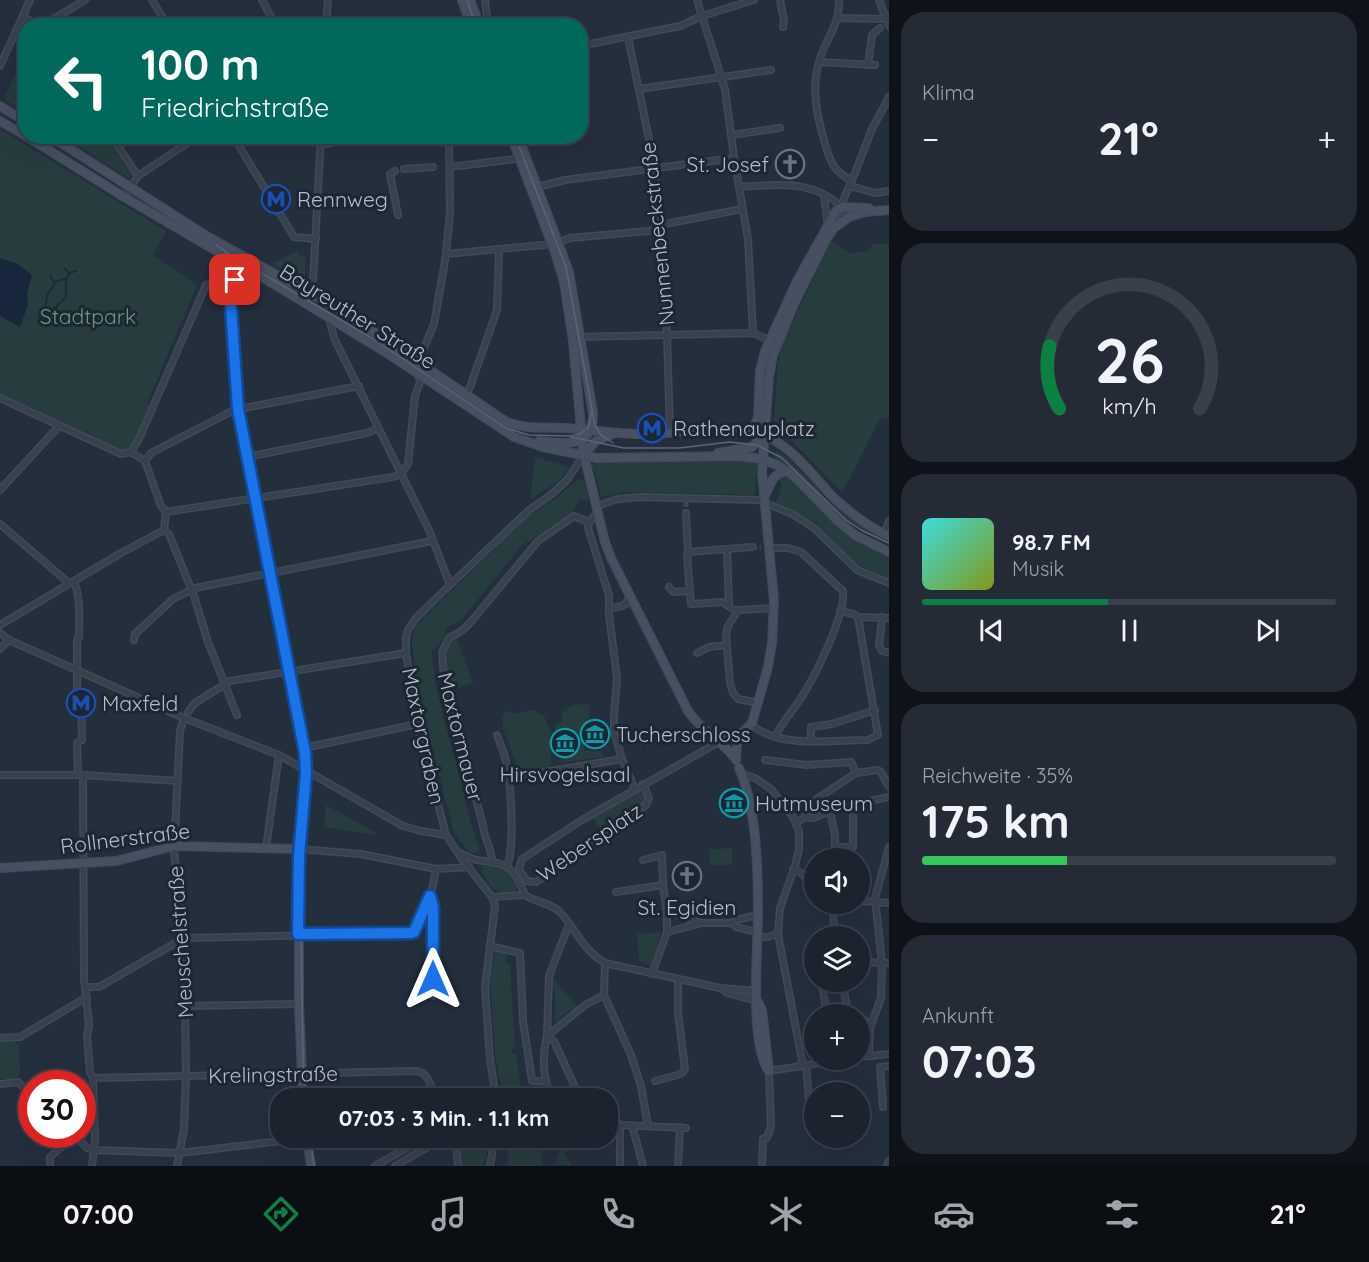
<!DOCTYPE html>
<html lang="de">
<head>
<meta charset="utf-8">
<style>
	:root { --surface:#1b232e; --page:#242b36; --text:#f1f3f6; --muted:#a0a4aa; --line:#39404a; --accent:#0b8043 }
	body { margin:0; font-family:Quicksand,sans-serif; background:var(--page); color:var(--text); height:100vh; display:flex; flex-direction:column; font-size:22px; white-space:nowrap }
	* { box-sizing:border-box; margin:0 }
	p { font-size:20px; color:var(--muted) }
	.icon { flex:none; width:33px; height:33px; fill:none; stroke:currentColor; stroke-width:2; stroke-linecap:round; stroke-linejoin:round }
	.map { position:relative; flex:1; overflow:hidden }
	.panel { display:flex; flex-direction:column; gap:12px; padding:12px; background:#0f1319; width:480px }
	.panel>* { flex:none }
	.banner { position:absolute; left:18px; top:18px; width:570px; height:126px; border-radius:24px; box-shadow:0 6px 24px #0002,0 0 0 2px var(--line); background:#00695c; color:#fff; overflow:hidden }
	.tools { position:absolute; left:804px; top:848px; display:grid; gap:12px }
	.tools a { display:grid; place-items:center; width:66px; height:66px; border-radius:50%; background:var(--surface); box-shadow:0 6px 24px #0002,0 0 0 2px var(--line); font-size:30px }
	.speed { position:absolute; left:18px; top:1070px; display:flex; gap:12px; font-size:30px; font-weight:700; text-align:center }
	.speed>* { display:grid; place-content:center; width:78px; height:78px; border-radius:50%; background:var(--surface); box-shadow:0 6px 24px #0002,0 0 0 2px var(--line); line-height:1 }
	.speed .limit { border:9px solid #d22; background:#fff; color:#111 }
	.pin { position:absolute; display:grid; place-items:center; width:51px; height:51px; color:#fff; margin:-26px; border-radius:12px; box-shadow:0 3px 9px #0006 }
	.me { position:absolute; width:66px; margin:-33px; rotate:0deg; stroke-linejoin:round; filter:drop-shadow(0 0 4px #0008) }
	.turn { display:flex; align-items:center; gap:21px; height:126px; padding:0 24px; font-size:27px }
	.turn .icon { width:78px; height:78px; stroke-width:2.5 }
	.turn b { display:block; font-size:42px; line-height:51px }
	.big { font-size:45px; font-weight:700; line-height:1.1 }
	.panel .tile { flex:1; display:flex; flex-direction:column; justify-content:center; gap:9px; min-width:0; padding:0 21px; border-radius:24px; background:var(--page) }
	.panel .dial { align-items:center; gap:0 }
	.dial svg { height:156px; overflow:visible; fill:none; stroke:var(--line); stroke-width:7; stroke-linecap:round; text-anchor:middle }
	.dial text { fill:var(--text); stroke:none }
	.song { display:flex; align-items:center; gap:18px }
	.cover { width:72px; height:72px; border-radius:9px; background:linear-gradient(135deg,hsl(180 70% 55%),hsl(70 70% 35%)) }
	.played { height:6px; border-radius:3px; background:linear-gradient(90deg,var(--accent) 45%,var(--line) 45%) }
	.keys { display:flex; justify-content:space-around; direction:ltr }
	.heat { display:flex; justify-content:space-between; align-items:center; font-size:33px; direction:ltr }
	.charge { height:9px; border-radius:4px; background:linear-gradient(90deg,#34c759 35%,var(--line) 0) }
	.trip { position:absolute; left:270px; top:1088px; width:348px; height:60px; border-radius:24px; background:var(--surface); box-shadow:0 6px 24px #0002,0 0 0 2px var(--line); font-weight:700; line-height:60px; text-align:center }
	.tab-bar { display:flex; height:96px; justify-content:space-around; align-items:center; background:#0b0e12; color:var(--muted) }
	.tab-bar .icon { width:42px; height:42px }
	.tab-bar .on { color:var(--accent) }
	.tab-bar b { font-size:27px; color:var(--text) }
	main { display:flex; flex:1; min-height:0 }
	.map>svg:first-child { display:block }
	.green { fill:#263c3f }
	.water { fill:#17263c }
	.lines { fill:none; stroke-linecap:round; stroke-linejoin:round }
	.stream { stroke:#17263c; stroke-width:1.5 }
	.street-tunnel { stroke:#3a4453; stroke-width:5; stroke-dasharray:5 2.5; stroke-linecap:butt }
	.street-casing { stroke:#414a57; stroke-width:8 }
	.secondary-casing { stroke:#414a57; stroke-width:10 }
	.street { stroke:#38414e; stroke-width:5 }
	.secondary { stroke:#465061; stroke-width:8 }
	.tram { stroke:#5a6575; stroke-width:1.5 }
	.route-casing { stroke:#114b97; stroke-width:15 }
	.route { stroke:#1a73e8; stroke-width:10 }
	.labels { text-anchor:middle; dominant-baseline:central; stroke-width:6; stroke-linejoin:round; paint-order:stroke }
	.poi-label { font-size:21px; fill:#b4bcc9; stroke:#1d2633; text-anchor:start }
	.street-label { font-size:21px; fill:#b4bcc9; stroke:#1d2633 }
	.park-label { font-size:21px; fill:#6b9a76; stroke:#1d2633 }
</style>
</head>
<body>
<main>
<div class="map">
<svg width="889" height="1166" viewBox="0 0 889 1166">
	<rect width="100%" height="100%" fill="#242f3e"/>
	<g class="green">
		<polygon points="25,54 24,83 17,84 17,93 22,94 25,99 19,109 6,100 5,96"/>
		<path d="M 0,129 L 166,231 L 153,255 L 196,284 L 195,290 L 147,403 L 150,405 C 145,419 139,445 123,451 L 0,394 Z"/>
		<polygon points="62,137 106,137 131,174 130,178"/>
		<polygon points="831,241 850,253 869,251 872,244 889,244 889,420 880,418 847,484 841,491 774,423 778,362 783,342"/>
		<polygon points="297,251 299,255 305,256 305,279 303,280 271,264"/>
		<path d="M 778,451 C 799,465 814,486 832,504 C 849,519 868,530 889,539 L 889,545 C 845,526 811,492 775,461 L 775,455 Z"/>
		<polygon points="535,457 570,467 559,481 530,499"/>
		<polygon points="745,460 757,462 755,495 624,492 609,496 601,496 595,472 591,466 595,461"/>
		<polygon points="780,476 787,476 796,482 858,540 889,555 889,579 862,569 852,562 853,560 850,558 848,559 817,526 818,523 814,521 813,523 776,504 781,487"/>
		<path d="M 578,479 L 585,482 L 589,501 L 580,499 L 571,515 L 521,546 L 461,620 L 445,629 L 447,633 L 437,648 L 432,649 C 433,688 447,728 457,766 C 464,794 469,823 480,850 L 475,853 L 469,852 L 454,833 L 428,732 L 415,671 L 412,639 L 414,628 L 528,516 L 556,498 Z"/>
		<polygon points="456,637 473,683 449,690 444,659 450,640"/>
		<polygon points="575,704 590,705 589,729 585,730 584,751 603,751 603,757 561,763 560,751 568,751 570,743 568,742 567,737 560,737 560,732 555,732 555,725 562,722 562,711 567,711 567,707 573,707"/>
		<polygon points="529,710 534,710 545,717 548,727 550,727 551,766 519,771 503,729 502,716 508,711 519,714"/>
		<polygon points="635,792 642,792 645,794 645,803 602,833 593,816"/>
		<polygon points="326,805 376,833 375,835 324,827"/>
		<polygon points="732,848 732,865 710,865 709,849"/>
		<path d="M 494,865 L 503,867 L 517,886 L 515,892 C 510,893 504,894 500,893 C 492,890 481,874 481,866 Z"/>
		<polygon points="661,932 651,965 639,961 637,934"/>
		<polygon points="495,950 509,952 505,962 510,964 515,1047 511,1050 513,1054 516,1054 523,1098 503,1098 495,1053 490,977"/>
		<polygon points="552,977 578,1007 574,1010 572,1008 555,1023 555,989 550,989"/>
		<polygon points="0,1041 15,1042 19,1045 20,1074 15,1079 0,1079"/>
		<polygon points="490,1137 484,1166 460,1166 458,1138"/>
		<polygon points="510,1137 532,1137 532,1140 541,1142 542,1166 507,1166"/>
		<polygon points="562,1137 574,1137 579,1142 564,1154 572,1165 556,1165"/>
	</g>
	<polygon class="water" points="0,258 18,264 32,275 27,293 28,304 20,327 0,316"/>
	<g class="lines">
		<g class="stream">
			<polyline points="64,268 68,272"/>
			<polyline points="70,273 76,271"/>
			<polyline points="50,276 54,282"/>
			<polyline points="47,296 55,282 65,279"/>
			<polyline points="47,298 44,314 55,308 66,297 66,279 69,273"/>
		</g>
		<g class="street-tunnel">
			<polyline points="686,502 686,513"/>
			<polyline points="752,547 761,547"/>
		</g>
		<g class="street-casing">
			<g id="street">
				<polyline points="152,0 168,26"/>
				<polyline points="262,0 276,26"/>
				<polyline points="485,0 488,26"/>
				<polyline points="697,0 725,89 734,158 748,239 753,333"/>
				<polyline points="780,0 784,21 783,27"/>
				<path d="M 839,0 C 839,22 832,30 824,48 C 810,78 815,110 824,140 C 830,161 832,170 852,181"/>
				<polyline points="879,0 889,26"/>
				<polyline points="23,16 38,26"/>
				<polyline points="838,18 886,19"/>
				<polyline points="42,26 85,0"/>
				<polyline points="326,26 328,0"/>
				<polyline points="628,37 655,168 667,334 670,433"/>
				<polyline points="580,46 680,26 702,16 754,0"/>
				<polyline points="819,62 875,65"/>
				<polyline points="868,65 872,35 880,28"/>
				<polyline points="0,66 30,0"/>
				<polyline points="639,89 771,70"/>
				<polyline points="731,135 780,128"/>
				<polyline points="111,136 138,176"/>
				<polyline points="233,136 294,237 316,239"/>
				<polyline points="320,145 365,136"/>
				<polyline points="450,167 523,158"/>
				<polyline points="404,169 433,167"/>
				<polyline points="395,171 390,174 398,215"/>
				<polyline points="850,186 875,193 889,191"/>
				<polyline points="537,187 565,180 734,158"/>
				<path d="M 739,187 C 771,185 804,180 832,199 C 839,204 842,212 849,217"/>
				<polyline points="824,196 828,225"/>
				<polyline points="124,197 138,176 198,136"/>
				<polyline points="660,225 742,209"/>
				<polyline points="831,228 855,173 872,129 889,97"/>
				<polyline points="559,242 570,238 660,230"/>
				<polyline points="446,254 553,244"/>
				<polyline points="309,291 313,280 321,136"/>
				<polyline points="329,317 334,338 429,530 450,585"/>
				<polyline points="578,337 753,333 769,340 781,333"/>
				<polyline points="418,362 434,324 445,261 450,214 449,136"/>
				<polyline points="466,394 470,387 497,310 499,250"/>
				<polyline points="0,398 121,454 131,452 139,439 206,285 229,280"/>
				<polyline points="131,452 145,461 161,506 166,512 164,530 169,534 194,596 208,642 237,715"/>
				<polyline points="247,457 367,433 378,428"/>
				<polyline points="145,461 151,453 234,410 359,386"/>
				<polyline points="401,474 408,464 415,396 420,382 418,374"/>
				<polyline points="0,490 59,426"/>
				<polyline points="597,506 618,499 639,497 759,500 792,514 814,528 857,570 889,583"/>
				<polyline points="166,512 393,477 401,474"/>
				<polyline points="598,512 589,522 588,528 609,595 609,615 617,678 614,716 614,732 622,759 635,789"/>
				<polyline points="686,513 688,552"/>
				<polyline points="0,524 69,583"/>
				<polyline points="884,534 889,521"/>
				<path d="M 769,548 L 788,548 L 801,552 L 843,591 C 846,615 814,678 801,698 C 793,711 781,723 775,737"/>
				<polyline points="727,549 729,606"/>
				<path d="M 74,581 C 81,598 79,619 79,637 L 77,640 L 77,689 L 81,694 L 82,740 L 77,743 L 78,775"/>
				<polyline points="669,587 673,592 690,591"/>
				<polyline points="609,609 625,605 630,596"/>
				<polyline points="736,611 722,602 691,604 687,556 688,552 752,547"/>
				<polyline points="840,611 853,614 858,617 889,618"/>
				<polyline points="882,617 879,646 882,651 889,653"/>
				<polyline points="0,625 121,553 164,530"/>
				<polyline points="0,633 9,640 184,718 279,755 403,826 421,831 446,835"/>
				<polyline points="134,640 135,634 173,599 195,588 432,541"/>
				<polyline points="0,649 9,640"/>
				<polyline points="697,653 709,647 726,645"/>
				<polyline points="759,703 738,699 733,693 730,683 726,635 728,626 738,610 774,608"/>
				<polyline points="188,712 195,703 230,681 406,653"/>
				<path d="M 751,725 C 783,749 830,740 868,740 L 878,735 L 858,617"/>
				<path d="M 497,735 C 500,744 504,752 506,762 C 511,782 515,849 507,866"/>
				<polyline points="811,740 811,727 832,724 875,710"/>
				<polyline points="304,748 417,724"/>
				<polyline points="765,760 807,765 851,762 856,773"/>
				<polyline points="742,774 755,778 771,789 793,817 799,831 799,849 795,866 780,908 778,934 803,1066"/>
				<polyline points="0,775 83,775 178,781"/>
				<polyline points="83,775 84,979 89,1025 87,1037 90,1072 93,1078 95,1139 92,1166"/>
				<polyline points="508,778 622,759"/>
				<polyline points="643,784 649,798 646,805 554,871 536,882 527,881 519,869 522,859 582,820 719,742"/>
				<polyline points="830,811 835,836 835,858"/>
				<polyline points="805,817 812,802 856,773 878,770 881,772 889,787"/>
				<polyline points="796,823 805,817 813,818 840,807 889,797"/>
				<polyline points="836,847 853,847 853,813 851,804"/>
				<polyline points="266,848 279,755"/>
				<polyline points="299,849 361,854 436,869 469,867"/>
				<path d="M 460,853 C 490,872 506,846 525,895"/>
				<polyline points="643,860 662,855 663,885 667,912 667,932 652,974"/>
				<path d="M 492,861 C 492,848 484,839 483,826 L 444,676 L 442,652 L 449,638 L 463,630 L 470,623 L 538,541 L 574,516 L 589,522"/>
				<polyline points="793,869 801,873 814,888"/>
				<polyline points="616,892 663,885"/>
				<path d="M 525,895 C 535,902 550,903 559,911 C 577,929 581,949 605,963 L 720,988 L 757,991"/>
				<polyline points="431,897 433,907 433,996"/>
				<polyline points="492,897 525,895"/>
				<polyline points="860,901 889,903"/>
				<polyline points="832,903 835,936"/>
				<polyline points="702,923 732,923"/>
				<polyline points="569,924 549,976 547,1036 585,1005 604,995"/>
				<polyline points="667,932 702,923 667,912"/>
				<polyline points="757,932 736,927 732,923 736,920 758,915"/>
				<polyline points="757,937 767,937 778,934"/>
				<polyline points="490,946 520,953 523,1021 532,1081 545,1081"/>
				<polyline points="860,962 889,963"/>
				<polyline points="605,963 604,995 631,1055 641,1086 648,1126"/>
				<polyline points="821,981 827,1014"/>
				<polyline points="842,981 847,1007 855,1014"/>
				<polyline points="86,987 99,987 184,938 411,933 414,931 431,895 436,869"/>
				<polyline points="722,989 727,993 757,1001"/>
				<polyline points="186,1006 299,1004"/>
				<polyline points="860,1017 871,1024"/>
				<polyline points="0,1038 20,1037 87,997"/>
				<polyline points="869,1056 870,1028 881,998 882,963 875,898 889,847"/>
				<polyline points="860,1057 889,1054"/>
				<polyline points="806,1065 809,1101 814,1103"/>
				<path d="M 93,1078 L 416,1071 C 429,1072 431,1087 435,1098"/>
				<polyline points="655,1081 681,1074 685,1069 678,1013 678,979"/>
				<polyline points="0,1084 18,1082 32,1095"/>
				<polyline points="496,1098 490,1059 485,987 495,906 492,897 462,859 446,835 418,728 406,653 406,637 408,630 416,618 450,585 529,510 552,494 568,479 583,455"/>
				<path d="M 552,1098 C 543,1079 542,1057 547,1036 L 554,1041 L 580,1098"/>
				<polyline points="883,1107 880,1067 889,1066"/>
				<polyline points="608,1112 620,1125 686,1128"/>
				<polyline points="632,1125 643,1166"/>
				<polyline points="74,1134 87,1148 93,1150 180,1153 307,1138"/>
				<polyline points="454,1139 456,1144 458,1166"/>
				<polyline points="50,1166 50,1157 75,1135"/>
				<polyline points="177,1166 184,1129 186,1075 184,938 174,852 180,731 184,718"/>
				<polyline points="375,1166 426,1137"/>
				<polyline points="395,1166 445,1137"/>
				<polyline points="490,1166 495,1137"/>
				<polyline points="620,1166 620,1125"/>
				<polyline points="678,1166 680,1127"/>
				<polyline points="762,1166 763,1139 767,1138 771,1126 769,1071 846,1059"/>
				<polyline points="887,1166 889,1161"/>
			</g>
		</g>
		<g class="secondary-casing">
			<g id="secondary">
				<polyline points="462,0 471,26"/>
				<polyline points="470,0 480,26"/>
				<polyline points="0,106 26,122"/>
				<polyline points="0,121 26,136"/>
				<polyline points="26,136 124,197 282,289 390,355 514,437 543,447 597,458 737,456 762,459 777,465 794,476 838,521 855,535 889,552"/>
				<path d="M 50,136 L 205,235 L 347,314 L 505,421 C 525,430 546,427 567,428 C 595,430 622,435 649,434 C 683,433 720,424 754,432 C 788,440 810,473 833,497 C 850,513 868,527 889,536"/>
				<path d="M 511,136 L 555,252 L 564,282 L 573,341 L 583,451 L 605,542 L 611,558 L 688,711 C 701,731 723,741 736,760"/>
				<path d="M 518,136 L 569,272 L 593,413 C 594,449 564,444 539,441"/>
				<polyline points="226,254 238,409 305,753 306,773 299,868 299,1004 303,1098"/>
				<path d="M 232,289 C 236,277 240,273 253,273"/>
				<polyline points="751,431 758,418 760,371 765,351 797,281 836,211 843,207 869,208"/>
				<polyline points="718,453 752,447 763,436"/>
				<polyline points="583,455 596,441 613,434"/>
				<path d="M 764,497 C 771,485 771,473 788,471"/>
				<polyline points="719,742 743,732 752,723 768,667 772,643 774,601 762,472 769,376 773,355 794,304 827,238 834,228 849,217 865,212 889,210"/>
				<polyline points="736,760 737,743 743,732"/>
				<path d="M 739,768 C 757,809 758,869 758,913 C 758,948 749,1046 769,1071"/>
				<polyline points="0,868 116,861 174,846 299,849"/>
				<polyline points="758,1002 762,1010 769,1071"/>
				<polyline points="307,1137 311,1166"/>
			</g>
		</g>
		<use href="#street" class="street"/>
		<use href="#secondary" class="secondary"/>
		<g class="tram">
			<polyline points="467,0 476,26"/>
			<polyline points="515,136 566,267 595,426 601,435 613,443"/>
			<polyline points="216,245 225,251 229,261 239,409 307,753 307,771 300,862 303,1060 306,1098"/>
			<polyline points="223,250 372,338 506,428 529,435 571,436 580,434 588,428 592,411"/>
			<polyline points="571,437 624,448 679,448 730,442 757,445 782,458 846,520 861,530 889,543"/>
			<polyline points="310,1137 314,1166"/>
		</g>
	</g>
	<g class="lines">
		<g class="route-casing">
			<polyline id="route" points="235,280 230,293 238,409 305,753 306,773 299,856 298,934 411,933 414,932 430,896 433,907 433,979"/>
		</g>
		<use href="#route" class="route"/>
	</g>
	<defs>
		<g id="church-ring" transform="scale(1.5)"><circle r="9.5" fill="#1d2633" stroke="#6b7280" stroke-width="1.5"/><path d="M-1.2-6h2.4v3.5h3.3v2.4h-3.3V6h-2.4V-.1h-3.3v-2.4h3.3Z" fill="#6b7280"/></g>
		<g id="metro-ring" transform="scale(1.5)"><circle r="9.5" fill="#1d2633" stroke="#1a4fb4" stroke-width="1.5"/><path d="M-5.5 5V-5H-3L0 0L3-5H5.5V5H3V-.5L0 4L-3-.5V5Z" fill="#1a4fb4"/></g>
		<g id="museum-ring" transform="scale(1.5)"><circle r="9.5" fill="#1d2633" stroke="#0f9aa8" stroke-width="1.5"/><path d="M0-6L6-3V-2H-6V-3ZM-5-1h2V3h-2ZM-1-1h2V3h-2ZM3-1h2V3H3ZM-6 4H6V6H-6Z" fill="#0f9aa8"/></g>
	</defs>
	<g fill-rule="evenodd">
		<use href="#church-ring" x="790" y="164"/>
		<use href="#metro-ring" x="276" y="199"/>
		<use href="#metro-ring" x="652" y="428"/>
		<use href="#metro-ring" x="81" y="703"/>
		<use href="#museum-ring" x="595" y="734"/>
		<use href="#museum-ring" x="565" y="743"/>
		<use href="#museum-ring" x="734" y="803"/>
		<use href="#church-ring" x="687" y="876"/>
	</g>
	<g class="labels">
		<g class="poi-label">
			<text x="769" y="164" text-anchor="end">St. Josef</text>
			<text x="297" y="199">Rennweg</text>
			<text x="673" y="428">Rathenauplatz</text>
			<text x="102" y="703">Maxfeld</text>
			<text x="616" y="734">Tucherschloss</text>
			<text x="565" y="774" text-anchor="middle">Hirsvogelsaal</text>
			<text x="755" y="803">Hutmuseum</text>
			<text x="687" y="907" text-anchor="middle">St. Egidien</text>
		</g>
		<g class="street-label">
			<text transform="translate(657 234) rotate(-96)">Nunnenbeckstraße</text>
			<text transform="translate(358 316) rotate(32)">Bayreuther Straße</text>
			<text transform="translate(424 736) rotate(78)">Maxtorgraben</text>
			<text transform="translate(461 737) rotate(76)">Maxtormauer</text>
			<text transform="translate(125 838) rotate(-7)">Rollnerstraße</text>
			<text transform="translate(589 842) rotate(-34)">Webersplatz</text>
			<text transform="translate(180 942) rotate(-94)">Meuschelstraße</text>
			<text transform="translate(273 1074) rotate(-1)">Krelingstraße</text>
		</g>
		<g class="park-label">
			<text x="88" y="316">Stadtpark</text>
		</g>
	</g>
</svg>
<div class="tools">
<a><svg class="icon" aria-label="sound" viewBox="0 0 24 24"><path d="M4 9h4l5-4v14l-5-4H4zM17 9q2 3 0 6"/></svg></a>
<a><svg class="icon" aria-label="layers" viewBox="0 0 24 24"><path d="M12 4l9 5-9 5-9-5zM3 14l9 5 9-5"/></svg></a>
<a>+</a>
<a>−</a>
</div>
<div class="speed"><div class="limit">30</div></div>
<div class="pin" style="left:235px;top:280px;background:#d93025"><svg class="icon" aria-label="arrive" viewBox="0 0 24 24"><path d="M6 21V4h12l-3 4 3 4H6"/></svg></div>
<svg class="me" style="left:433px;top:979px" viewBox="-20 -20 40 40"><path d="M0-17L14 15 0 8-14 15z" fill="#1a73e8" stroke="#fff" stroke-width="4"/></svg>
<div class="trip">07:03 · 3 Min. · 1.1 km</div>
<div class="banner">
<div class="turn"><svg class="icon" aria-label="left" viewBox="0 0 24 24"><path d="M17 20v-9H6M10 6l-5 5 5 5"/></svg><div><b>100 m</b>Friedrichstraße</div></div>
</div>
</div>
<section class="panel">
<div class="tile"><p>Klima</p>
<div class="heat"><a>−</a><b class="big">21°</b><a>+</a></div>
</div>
<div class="tile dial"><svg viewBox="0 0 100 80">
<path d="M14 69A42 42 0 1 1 86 69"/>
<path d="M14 69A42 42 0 0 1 9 37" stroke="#0b8043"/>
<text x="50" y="56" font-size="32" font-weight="700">26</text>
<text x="50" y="72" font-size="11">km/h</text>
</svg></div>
<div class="tile">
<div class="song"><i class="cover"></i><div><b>98.7 FM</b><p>Musik</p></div></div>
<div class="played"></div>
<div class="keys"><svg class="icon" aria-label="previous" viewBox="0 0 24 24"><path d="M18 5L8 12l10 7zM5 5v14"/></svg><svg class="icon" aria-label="pause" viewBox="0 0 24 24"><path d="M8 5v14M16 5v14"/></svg><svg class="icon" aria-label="next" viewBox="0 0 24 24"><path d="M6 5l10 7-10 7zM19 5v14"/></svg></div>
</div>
<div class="tile"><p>Reichweite · 35%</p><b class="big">175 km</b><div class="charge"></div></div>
<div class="tile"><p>Ankunft</p><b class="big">07:03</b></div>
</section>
</main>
<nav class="tab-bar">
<b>07:00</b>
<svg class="icon on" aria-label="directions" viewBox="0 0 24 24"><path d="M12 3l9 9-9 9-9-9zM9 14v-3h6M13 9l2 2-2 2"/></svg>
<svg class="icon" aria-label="music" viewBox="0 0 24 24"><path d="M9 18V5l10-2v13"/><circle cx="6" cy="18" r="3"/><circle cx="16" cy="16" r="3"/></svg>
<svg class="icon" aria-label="phone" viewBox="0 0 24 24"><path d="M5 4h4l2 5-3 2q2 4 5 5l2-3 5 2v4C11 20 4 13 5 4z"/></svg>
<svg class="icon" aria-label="climate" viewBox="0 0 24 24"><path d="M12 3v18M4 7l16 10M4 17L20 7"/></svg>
<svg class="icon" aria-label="car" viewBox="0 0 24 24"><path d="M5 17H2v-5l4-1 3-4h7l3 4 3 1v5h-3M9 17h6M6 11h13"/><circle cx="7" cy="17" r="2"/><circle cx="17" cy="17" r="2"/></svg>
<svg class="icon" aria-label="filters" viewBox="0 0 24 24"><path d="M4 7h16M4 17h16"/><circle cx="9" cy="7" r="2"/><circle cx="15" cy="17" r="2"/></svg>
<b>21°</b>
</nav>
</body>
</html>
